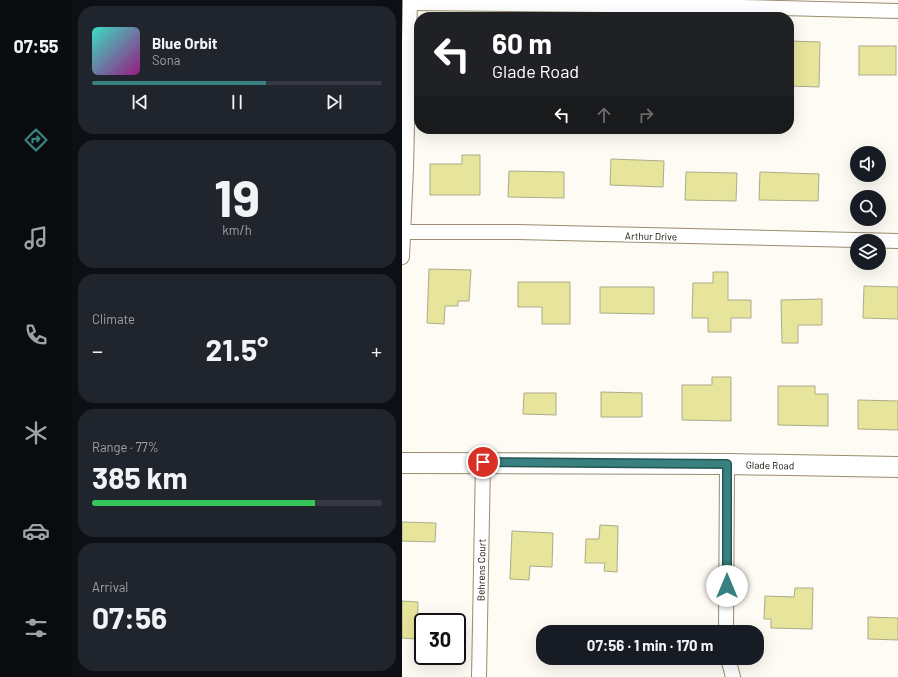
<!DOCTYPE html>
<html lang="en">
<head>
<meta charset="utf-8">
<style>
	:root { --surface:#171b24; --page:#20242c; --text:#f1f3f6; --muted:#9ea1a6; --line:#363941; --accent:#388180 }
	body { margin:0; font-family:Barlow,sans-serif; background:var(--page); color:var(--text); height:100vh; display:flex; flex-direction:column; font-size:15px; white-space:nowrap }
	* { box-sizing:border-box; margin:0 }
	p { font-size:13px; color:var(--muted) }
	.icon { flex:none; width:22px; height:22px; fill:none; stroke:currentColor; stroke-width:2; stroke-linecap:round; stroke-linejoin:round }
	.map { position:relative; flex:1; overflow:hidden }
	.drawer { display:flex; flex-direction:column; gap:6px; padding:6px; background:#0d0f14; width:330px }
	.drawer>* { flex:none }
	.banner { position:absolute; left:12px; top:12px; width:380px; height:122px; border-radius:16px; box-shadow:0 4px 16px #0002; background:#202124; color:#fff; overflow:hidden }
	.tools { position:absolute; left:448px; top:146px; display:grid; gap:8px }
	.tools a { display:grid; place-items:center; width:36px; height:36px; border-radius:50%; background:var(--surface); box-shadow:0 4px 16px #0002; font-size:20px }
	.speed { position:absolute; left:12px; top:613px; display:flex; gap:8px; font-size:20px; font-weight:700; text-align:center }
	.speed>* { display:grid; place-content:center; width:52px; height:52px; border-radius:50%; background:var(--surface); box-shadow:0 4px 16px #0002; line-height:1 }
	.speed .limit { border:2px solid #111; border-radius:6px; background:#fff; color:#111 }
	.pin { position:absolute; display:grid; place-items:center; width:34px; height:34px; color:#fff; margin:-17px; border:2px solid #fff; border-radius:50%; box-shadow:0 1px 4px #0007 }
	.me { position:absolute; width:44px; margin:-22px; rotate:0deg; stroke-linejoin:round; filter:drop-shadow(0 0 3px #0008) }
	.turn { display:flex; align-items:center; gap:14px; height:84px; padding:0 12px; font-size:18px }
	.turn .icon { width:52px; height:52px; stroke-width:2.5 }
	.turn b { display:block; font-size:28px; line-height:34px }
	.lanes { display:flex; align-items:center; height:38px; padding:0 12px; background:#0003; justify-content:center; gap:20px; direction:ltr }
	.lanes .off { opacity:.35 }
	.big { font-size:30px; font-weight:700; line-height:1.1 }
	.drawer .card { flex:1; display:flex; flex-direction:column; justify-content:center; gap:6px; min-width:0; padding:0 14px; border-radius:16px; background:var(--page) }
	.drawer .dial { align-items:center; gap:0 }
	.dial b { font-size:52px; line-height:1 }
	.song { display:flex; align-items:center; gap:12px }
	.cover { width:48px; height:48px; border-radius:6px; background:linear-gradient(135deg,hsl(170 70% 55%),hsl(310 70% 35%)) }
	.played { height:4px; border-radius:2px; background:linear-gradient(90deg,var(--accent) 60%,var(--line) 60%) }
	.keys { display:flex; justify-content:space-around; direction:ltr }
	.heat { display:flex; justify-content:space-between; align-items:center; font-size:22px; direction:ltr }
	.charge { height:6px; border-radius:3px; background:linear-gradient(90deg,#34c759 77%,var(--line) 0) }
	.trip { position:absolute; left:134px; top:625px; width:228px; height:40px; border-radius:16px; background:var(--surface); box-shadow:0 4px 16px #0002; font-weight:700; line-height:40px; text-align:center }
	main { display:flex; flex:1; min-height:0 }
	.dock { display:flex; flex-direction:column; width:72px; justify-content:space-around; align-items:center; background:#090b0e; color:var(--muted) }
	.dock .icon { width:28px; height:28px }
	.dock .on { color:var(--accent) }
	.dock b { font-size:18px; color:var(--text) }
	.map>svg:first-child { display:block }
	.building { fill:#e7e59b; stroke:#acac8a }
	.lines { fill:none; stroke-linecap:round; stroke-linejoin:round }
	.street-casing { stroke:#9a8c6e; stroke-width:16 }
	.secondary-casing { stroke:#9a8c6e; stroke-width:22 }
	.street { stroke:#fff; stroke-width:14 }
	.secondary { stroke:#fff; stroke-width:20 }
	.route-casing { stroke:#245453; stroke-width:10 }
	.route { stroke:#388180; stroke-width:7 }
	.labels { text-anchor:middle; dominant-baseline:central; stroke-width:3.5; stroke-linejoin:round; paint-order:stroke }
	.street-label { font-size:10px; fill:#120c03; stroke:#fff }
</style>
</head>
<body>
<main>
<nav class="dock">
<b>07:55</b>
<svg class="icon on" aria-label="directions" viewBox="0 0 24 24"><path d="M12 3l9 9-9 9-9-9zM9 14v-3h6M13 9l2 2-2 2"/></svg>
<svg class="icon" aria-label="music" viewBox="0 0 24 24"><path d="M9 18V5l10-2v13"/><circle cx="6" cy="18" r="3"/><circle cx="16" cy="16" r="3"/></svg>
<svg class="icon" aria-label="phone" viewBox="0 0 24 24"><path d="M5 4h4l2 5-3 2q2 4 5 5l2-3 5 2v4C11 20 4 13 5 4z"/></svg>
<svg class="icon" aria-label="climate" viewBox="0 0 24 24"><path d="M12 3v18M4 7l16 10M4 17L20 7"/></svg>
<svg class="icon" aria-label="car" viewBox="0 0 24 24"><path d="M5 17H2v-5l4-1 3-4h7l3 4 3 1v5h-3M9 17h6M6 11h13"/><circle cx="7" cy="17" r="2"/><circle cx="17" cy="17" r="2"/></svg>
<svg class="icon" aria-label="filters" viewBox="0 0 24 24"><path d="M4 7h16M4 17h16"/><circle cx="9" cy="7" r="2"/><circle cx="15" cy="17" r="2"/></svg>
</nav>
<section class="drawer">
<div class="card">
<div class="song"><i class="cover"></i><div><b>Blue Orbit</b><p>Sona</p></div></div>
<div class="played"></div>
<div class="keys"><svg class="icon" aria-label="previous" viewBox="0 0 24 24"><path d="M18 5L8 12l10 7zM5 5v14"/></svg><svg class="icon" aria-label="pause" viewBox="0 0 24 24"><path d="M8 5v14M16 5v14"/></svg><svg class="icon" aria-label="next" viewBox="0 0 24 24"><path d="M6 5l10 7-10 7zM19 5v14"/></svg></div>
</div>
<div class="card dial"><b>19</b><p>km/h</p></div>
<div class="card"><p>Climate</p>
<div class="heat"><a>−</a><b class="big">21.5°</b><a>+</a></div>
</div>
<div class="card"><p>Range · 77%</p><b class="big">385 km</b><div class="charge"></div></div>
<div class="card"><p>Arrival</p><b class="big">07:56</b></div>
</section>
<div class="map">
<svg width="496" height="677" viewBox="0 0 496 677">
	<rect width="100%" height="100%" fill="#fefaf4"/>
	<g class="building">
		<polygon points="387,41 418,42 417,87 387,86"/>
		<rect x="457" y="46" width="37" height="29"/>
		<polygon points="60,155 78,155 78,195 28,195 28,164 60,164"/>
		<polygon points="209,159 262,161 261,187 208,185"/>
		<polygon points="107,171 162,172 162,198 106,197"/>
		<polygon points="284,172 335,173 334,201 283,200"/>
		<polygon points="358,172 417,174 416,201 357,200"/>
		<polygon points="27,269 69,270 67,301 56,301 56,306 43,306 42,324 25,323"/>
		<polygon points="311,272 326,272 326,300 349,300 349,318 329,318 329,332 306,332 306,318 290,318 291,283 311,283"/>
		<polygon points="116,282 168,282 168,324 140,324 140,307 116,307"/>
		<polygon points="462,286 496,287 496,319 461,318"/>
		<polygon points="198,287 252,287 252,314 198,313"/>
		<polygon points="420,299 420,325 396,325 396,343 380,343 379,300"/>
		<polygon points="310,377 329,377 329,421 280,420 280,385 310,385"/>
		<polygon points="376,386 413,386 413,394 426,394 426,426 376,425"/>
		<polygon points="199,392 240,393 240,417 199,417"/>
		<polygon points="122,393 154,393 154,415 121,414"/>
		<polygon points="456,400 496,401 496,430 456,429"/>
		<polygon points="0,522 34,523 33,542 0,541"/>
		<polygon points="198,525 216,526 215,572 202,571 203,563 183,563 184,539 197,539"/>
		<polygon points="110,531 151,533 150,567 128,566 127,580 108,579"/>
		<polygon points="393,588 411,588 410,629 369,628 369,619 362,619 363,596 392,597"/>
		<polygon points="0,601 16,602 15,639 0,638"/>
		<polygon points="466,617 496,618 496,640 466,639"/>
	</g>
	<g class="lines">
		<g class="street-casing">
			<g id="street">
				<polyline points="8,3 299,6 496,11"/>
				<polyline points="1,232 115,232 496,241"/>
				<polyline points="0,257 4,168 8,0"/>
				<polyline points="324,632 325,464"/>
				<polyline points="326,658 331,677"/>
				<polyline points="77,677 81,462"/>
			</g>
		</g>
		<g class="secondary-casing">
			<polyline id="secondary" points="0,463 325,464 496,467"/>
		</g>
		<use href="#street" class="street"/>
		<use href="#secondary" class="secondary"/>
	</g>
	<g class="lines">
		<g class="route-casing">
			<polyline id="route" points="81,462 325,464 325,586"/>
		</g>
		<use href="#route" class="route"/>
	</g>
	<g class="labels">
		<g class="street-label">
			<text transform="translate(249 236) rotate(1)">Arthur Drive</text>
			<text transform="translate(368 465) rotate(1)">Glade Road</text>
			<text transform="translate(79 570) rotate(-89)">Behrens Court</text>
		</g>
	</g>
</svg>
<div class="tools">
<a><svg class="icon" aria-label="sound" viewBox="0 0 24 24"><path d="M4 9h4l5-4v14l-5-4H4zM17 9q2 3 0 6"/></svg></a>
<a><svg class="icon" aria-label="search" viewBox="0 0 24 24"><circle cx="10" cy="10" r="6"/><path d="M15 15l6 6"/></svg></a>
<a><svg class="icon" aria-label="layers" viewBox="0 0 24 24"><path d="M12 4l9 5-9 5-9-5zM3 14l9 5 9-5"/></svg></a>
</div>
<div class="speed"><div class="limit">30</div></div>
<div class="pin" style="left:81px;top:462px;background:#d93025"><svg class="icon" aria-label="arrive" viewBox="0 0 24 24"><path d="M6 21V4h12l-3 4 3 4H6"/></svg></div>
<svg class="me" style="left:325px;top:586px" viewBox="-20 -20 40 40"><circle r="19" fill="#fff"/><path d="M0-13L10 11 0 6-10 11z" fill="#388180"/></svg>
<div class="trip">07:56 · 1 min · 170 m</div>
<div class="banner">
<div class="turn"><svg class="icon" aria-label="left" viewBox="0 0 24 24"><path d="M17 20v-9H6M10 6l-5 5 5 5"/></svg><div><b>60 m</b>Glade Road</div></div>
<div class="lanes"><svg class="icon" aria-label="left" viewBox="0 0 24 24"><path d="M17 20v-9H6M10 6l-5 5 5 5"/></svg><svg class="icon off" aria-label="ahead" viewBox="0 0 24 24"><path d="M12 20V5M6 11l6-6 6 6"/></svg><svg class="icon off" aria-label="right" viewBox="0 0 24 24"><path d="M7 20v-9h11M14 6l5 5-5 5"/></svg></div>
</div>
</div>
</main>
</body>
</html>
